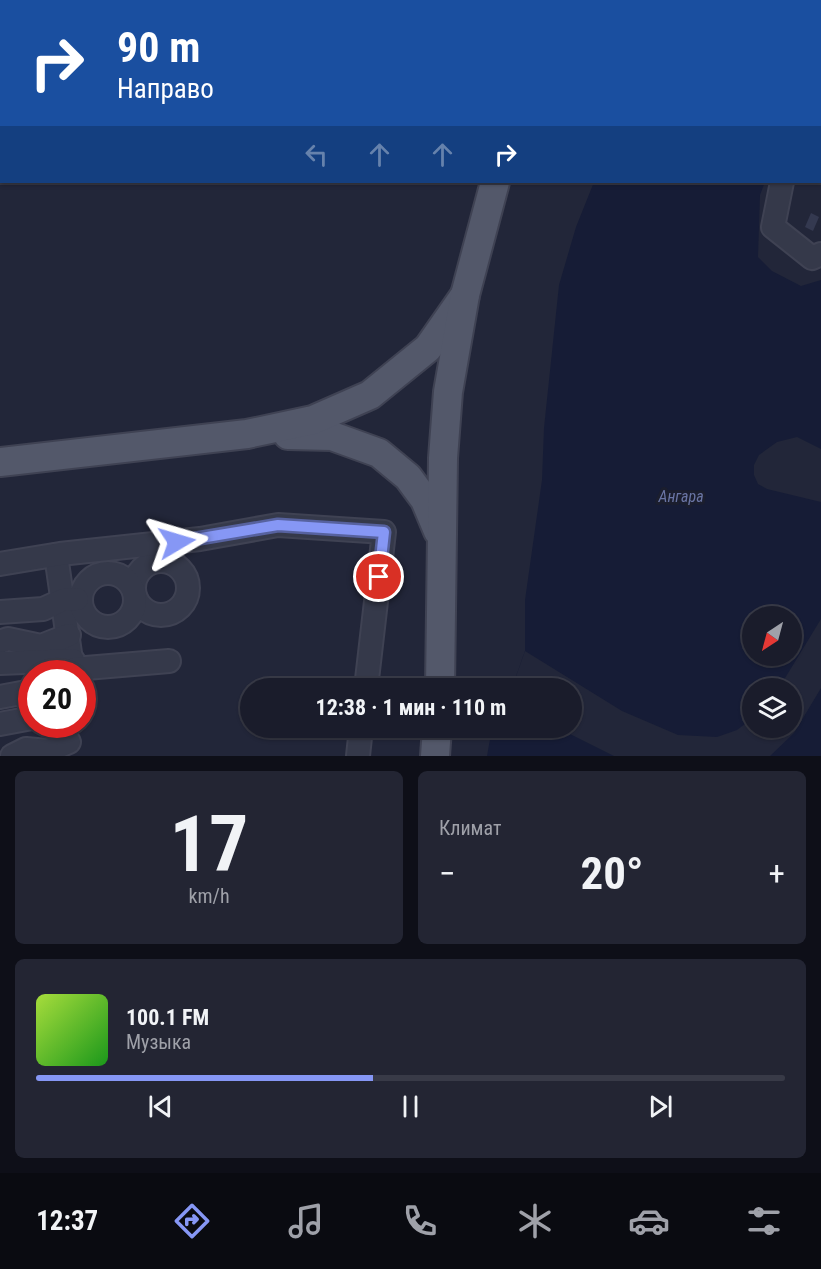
<!DOCTYPE html>
<html lang="ru">
<head>
<meta charset="utf-8">
<style>
	:root { --surface:#1a1c2b; --page:#232533; --text:#f1f3f6; --muted:#9fa1a9; --line:#383a47; --accent:#8697f5 }
	body { margin:0; font-family:"Roboto Condensed",sans-serif; background:var(--page); color:var(--text); height:100vh; display:flex; flex-direction:column; font-size:22px; white-space:nowrap }
	* { box-sizing:border-box; margin:0 }
	p { font-size:20px; color:var(--muted) }
	.icon { flex:none; width:33px; height:33px; fill:none; stroke:currentColor; stroke-width:2; stroke-linecap:round; stroke-linejoin:round }
	.map { position:relative; height:756px; overflow:hidden }
	.side { display:flex; flex-direction:column; gap:15px; padding:15px; background:#0e0f18; flex:1 }
	.side>* { flex:none }
	.banner { position:absolute; left:0px; top:0px; width:822px; height:183px; box-shadow:0 2px 4px #0004,0 0 0 2px var(--line); background:#1a4fa0; color:#fff; overflow:hidden }
	.needle { width:39px; rotate:216deg }
	.buttons { position:absolute; left:742px; top:606px; display:grid; gap:12px }
	.buttons a { display:grid; place-items:center; width:60px; height:60px; border-radius:50%; background:var(--surface); box-shadow:0 2px 4px #0004,0 0 0 2px var(--line); font-size:30px }
	.speed { position:absolute; left:18px; top:660px; display:flex; gap:12px; font-size:30px; font-weight:700; text-align:center }
	.speed>* { display:grid; place-content:center; width:78px; height:78px; border-radius:50%; background:var(--surface); box-shadow:0 2px 4px #0004,0 0 0 2px var(--line); line-height:1 }
	.speed .limit { border:9px solid #d22; background:#fff; color:#111 }
	.pin { position:absolute; display:grid; place-items:center; width:51px; height:51px; color:#fff; margin:-26px; border:3px solid #fff; border-radius:50%; box-shadow:0 2px 6px #0007 }
	.me { position:absolute; width:66px; margin:-33px; rotate:83deg; stroke-linejoin:round; filter:drop-shadow(0 0 4px #0008) }
	.turn { display:flex; align-items:center; gap:21px; height:126px; padding:0 18px; font-size:27px }
	.turn .icon { width:78px; height:78px; stroke-width:2.5 }
	.turn b { display:block; font-size:42px; line-height:51px }
	.lanes { display:flex; align-items:center; height:57px; padding:0 18px; background:#0003; justify-content:center; gap:30px; direction:ltr }
	.lanes .off { opacity:.35 }
	.big { font-size:45px; font-weight:700; line-height:1.1 }
	.side .widget { flex:1; display:flex; flex-direction:column; justify-content:center; gap:9px; min-width:0; padding:0 21px; border-radius:9px; background:var(--page) }
	.side .dial { align-items:center; gap:0 }
	.dial b { font-size:78px; line-height:1 }
	.song { display:flex; align-items:center; gap:18px }
	.cover { width:72px; height:72px; border-radius:9px; background:linear-gradient(135deg,hsl(80 70% 55%),hsl(120 70% 35%)) }
	.played { height:6px; border-radius:3px; background:linear-gradient(90deg,var(--accent) 45%,var(--line) 45%) }
	.keys { display:flex; justify-content:space-around; direction:ltr }
	.heat { display:flex; justify-content:space-between; align-items:center; font-size:33px; direction:ltr }
	.side .tiles { flex:1; display:grid; gap:15px; grid-template-columns:1fr 1fr }
	.widget:last-child { grid-column:span 2 }
	.trip { position:absolute; left:240px; top:678px; width:342px; height:60px; border-radius:30px; background:var(--surface); box-shadow:0 2px 4px #0004,0 0 0 2px var(--line); font-weight:700; line-height:60px; text-align:center }
	.tabs { display:flex; height:96px; justify-content:space-around; align-items:center; background:#0a0b11; color:var(--muted) }
	.tabs .icon { width:42px; height:42px }
	.tabs .active { color:var(--accent) }
	.tabs b { font-size:27px; color:var(--text) }
	.map>svg:first-child { display:block }
	.water { fill:#161c36; fill-rule:evenodd }
	.pier { fill:#222639 }
	.building { fill:#343950 }
	.lines { fill:none; stroke-linecap:round; stroke-linejoin:round }
	.minor-casing { stroke:#3f4253; stroke-width:26 }
	.major-casing { stroke:#3f4253; stroke-width:32 }
	.minor { stroke:#35394a; stroke-width:22 }
	.major { stroke:#53586a; stroke-width:28 }
	.route-casing { stroke:#57629f; stroke-width:15 }
	.route { stroke:#8697f5; stroke-width:10 }
	.labels { text-anchor:middle; dominant-baseline:central; stroke-width:6; stroke-linejoin:round; paint-order:stroke }
	.water-label { font-size:16px; font-style:italic; fill:#6a75a4; stroke:#1b1e2e }
</style>
</head>
<body>
<div class="map">
<svg width="821" height="756" viewBox="0 0 821 756">
	<rect width="100%" height="100%" fill="#222639"/>
	<path class="water" d="M 594,182 L 765,182 L 760,195 L 758,257 L 772,271 L 801,286 L 821,280 L 821,756 L 487,756 L 492,728 L 572,728 L 572,688 L 512,688 L 525,651 L 525,600 L 542,480 L 544,428 L 559,285 L 576,227 ZM 753,616 L 792,616 L 792,656 L 753,656 ZM 753,688 L 792,688 L 792,728 L 753,728 Z"/>
	<g class="pier">
		<polygon points="797,437 821,449 821,502 767,489 758,484 754,475 754,465 759,455 777,442"/>
		<polygon points="821,619 821,688 794,733 770,756 614,756 558,728 572,728 572,688 512,688 525,651 622,711 678,735 717,737 737,730 753,718 753,728 792,728 792,688 779,688"/>
	</g>
	<polygon class="building" points="811,213 819,217 813,231 805,227"/>
	<g class="lines">
		<g class="minor-casing">
			<g id="minor">
				<polyline points="187,2 188,0"/>
				<polyline points="820,154 821,154"/>
				<polyline points="782,182 773,227 812,258 821,254"/>
				<polyline points="56,555 73,674"/>
				<circle cx="161" cy="588" r="27"/>
				<polyline points="0,564 60,554 200,539 278,525 384,532 366,688"/>
				<circle cx="108" cy="600" r="27"/>
				<polyline points="0,612 43,609 63,600 77,599"/>
				<polyline points="0,642 8,639 41,646 69,635"/>
				<polyline points="0,663 73,660"/>
				<polyline points="74,669 169,661"/>
				<polyline points="0,697 32,691"/>
				<polyline points="0,724 32,718"/>
				<polyline points="12,756 26,749 48,751 69,742 59,724"/>
				<polyline points="358,756 361,728"/>
			</g>
		</g>
		<g class="major-casing">
			<g id="major">
				<polyline points="456,0 458,2"/>
				<polyline points="492,2 494,0"/>
				<polyline points="288,435 332,436 379,453 408,477 425,500 438,531"/>
				<polyline points="0,462 247,434 313,420 370,395 428,348 465,295"/>
				<polyline points="440,688 443,458 448,392 465,295 495,182"/>
				<polyline points="435,756 437,728"/>
			</g>
		</g>
		<use href="#minor" class="minor"/>
		<use href="#major" class="major"/>
	</g>
	<g class="lines">
		<g class="route-casing">
			<polyline id="route" points="177,542 278,525 384,532 379,577"/>
		</g>
		<use href="#route" class="route"/>
	</g>
	<g class="labels">
		<g class="water-label">
			<text x="681" y="496">Ангара</text>
		</g>
	</g>
</svg>
<div class="buttons">
<a><svg class="needle" viewBox="-14 -14 28 28"><path d="M0-13l5 13h-10z" fill="#e53935"/><path d="M0 13l5-13h-10z" fill="#9fa1a9"/></svg></a>
<a><svg class="icon" aria-label="layers" viewBox="0 0 24 24"><path d="M12 4l9 5-9 5-9-5zM3 14l9 5 9-5"/></svg></a>
</div>
<div class="speed"><div class="limit">20</div></div>
<div class="pin" style="left:379px;top:577px;background:#d93025"><svg class="icon" aria-label="arrive" viewBox="0 0 24 24"><path d="M6 21V4h12l-3 4 3 4H6"/></svg></div>
<svg class="me" style="left:177px;top:542px" viewBox="-20 -20 40 40"><path d="M0-17L14 15 0 8-14 15z" fill="#8697f5" stroke="#fff" stroke-width="4"/></svg>
<div class="trip">12:38 · 1 мин · 110 m</div>
<div class="banner">
<div class="turn"><svg class="icon" aria-label="right" viewBox="0 0 24 24"><path d="M7 20v-9h11M14 6l5 5-5 5"/></svg><div><b>90 m</b>Направо</div></div>
<div class="lanes"><svg class="icon off" aria-label="left" viewBox="0 0 24 24"><path d="M17 20v-9H6M10 6l-5 5 5 5"/></svg><svg class="icon off" aria-label="ahead" viewBox="0 0 24 24"><path d="M12 20V5M6 11l6-6 6 6"/></svg><svg class="icon off" aria-label="ahead" viewBox="0 0 24 24"><path d="M12 20V5M6 11l6-6 6 6"/></svg><svg class="icon" aria-label="right" viewBox="0 0 24 24"><path d="M7 20v-9h11M14 6l5 5-5 5"/></svg></div>
</div>
</div>
<section class="side">
<div class="tiles">
<div class="widget dial"><b>17</b><p>km/h</p></div>
<div class="widget"><p>Климат</p>
<div class="heat"><a>−</a><b class="big">20°</b><a>+</a></div>
</div>
<div class="widget">
<div class="song"><i class="cover"></i><div><b>100.1 FM</b><p>Музыка</p></div></div>
<div class="played"></div>
<div class="keys"><svg class="icon" aria-label="previous" viewBox="0 0 24 24"><path d="M18 5L8 12l10 7zM5 5v14"/></svg><svg class="icon" aria-label="pause" viewBox="0 0 24 24"><path d="M8 5v14M16 5v14"/></svg><svg class="icon" aria-label="next" viewBox="0 0 24 24"><path d="M6 5l10 7-10 7zM19 5v14"/></svg></div>
</div>
</div>
</section>
<nav class="tabs">
<b>12:37</b>
<svg class="icon active" aria-label="directions" viewBox="0 0 24 24"><path d="M12 3l9 9-9 9-9-9zM9 14v-3h6M13 9l2 2-2 2"/></svg>
<svg class="icon" aria-label="music" viewBox="0 0 24 24"><path d="M9 18V5l10-2v13"/><circle cx="6" cy="18" r="3"/><circle cx="16" cy="16" r="3"/></svg>
<svg class="icon" aria-label="phone" viewBox="0 0 24 24"><path d="M5 4h4l2 5-3 2q2 4 5 5l2-3 5 2v4C11 20 4 13 5 4z"/></svg>
<svg class="icon" aria-label="climate" viewBox="0 0 24 24"><path d="M12 3v18M4 7l16 10M4 17L20 7"/></svg>
<svg class="icon" aria-label="car" viewBox="0 0 24 24"><path d="M5 17H2v-5l4-1 3-4h7l3 4 3 1v5h-3M9 17h6M6 11h13"/><circle cx="7" cy="17" r="2"/><circle cx="17" cy="17" r="2"/></svg>
<svg class="icon" aria-label="filters" viewBox="0 0 24 24"><path d="M4 7h16M4 17h16"/><circle cx="9" cy="7" r="2"/><circle cx="15" cy="17" r="2"/></svg>
</nav>
</body>
</html>
